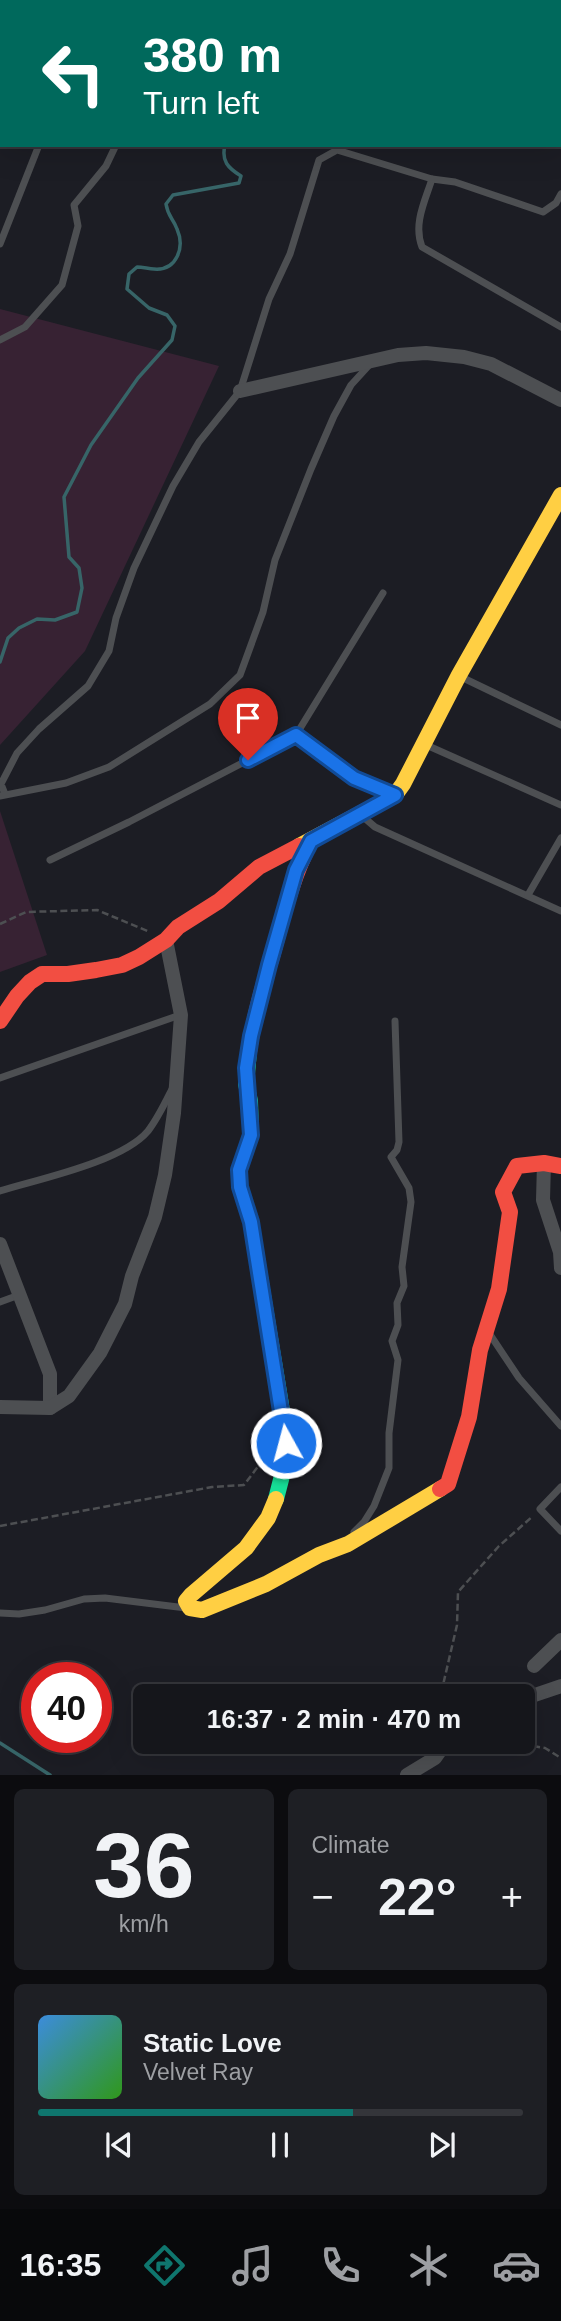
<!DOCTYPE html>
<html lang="en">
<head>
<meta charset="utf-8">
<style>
	:root { --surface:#15161b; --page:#1e1f24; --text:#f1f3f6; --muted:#9d9fa3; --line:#34353a; --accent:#0f766e }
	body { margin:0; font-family:Helvetica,sans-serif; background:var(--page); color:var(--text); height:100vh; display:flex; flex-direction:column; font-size:26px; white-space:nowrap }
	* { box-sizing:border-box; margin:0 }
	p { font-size:23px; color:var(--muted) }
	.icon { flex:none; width:38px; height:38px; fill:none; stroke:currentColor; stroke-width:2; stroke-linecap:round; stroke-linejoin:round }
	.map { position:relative; height:1775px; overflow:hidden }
	.sheet { display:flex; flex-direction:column; gap:14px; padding:14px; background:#0c0c0f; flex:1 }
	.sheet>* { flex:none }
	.banner { position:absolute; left:0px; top:0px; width:562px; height:147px; box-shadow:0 7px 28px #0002,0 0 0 2px var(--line); background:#00695c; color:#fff; overflow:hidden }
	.speed { position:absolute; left:21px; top:1662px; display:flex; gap:14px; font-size:35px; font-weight:700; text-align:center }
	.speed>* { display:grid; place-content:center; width:91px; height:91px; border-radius:50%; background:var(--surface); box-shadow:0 7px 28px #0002,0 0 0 2px var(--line); line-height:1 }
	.speed .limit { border:10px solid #d22; background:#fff; color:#111 }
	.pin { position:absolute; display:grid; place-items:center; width:60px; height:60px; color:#fff; margin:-72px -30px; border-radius:50% 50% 50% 0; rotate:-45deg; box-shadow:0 0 7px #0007 }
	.pin .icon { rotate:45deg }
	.me { position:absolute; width:77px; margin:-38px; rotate:353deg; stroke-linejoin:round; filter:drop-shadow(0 0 5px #0008) }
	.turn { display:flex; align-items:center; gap:24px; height:147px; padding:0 28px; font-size:32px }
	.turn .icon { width:91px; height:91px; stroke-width:2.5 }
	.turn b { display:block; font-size:49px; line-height:60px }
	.big { font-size:52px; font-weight:800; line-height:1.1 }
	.sheet .tile { flex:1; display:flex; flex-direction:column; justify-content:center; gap:10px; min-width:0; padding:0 24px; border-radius:10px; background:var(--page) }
	.sheet .dial { align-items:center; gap:0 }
	.dial b { font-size:91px; line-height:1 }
	.song { display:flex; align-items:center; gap:21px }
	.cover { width:84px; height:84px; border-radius:10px; background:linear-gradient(135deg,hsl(210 70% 55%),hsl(110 70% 35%)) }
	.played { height:7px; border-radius:4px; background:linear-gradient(90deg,var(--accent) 65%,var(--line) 65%) }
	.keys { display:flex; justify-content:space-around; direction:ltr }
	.heat { display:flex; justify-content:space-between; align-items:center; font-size:38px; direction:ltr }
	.sheet .tiles { flex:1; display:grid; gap:14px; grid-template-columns:1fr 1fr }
	.tile:last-child { grid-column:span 2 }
	.trip { position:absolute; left:133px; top:1684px; width:402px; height:70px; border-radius:10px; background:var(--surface); box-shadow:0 7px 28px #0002,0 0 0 2px var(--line); font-weight:800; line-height:70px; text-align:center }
	.tab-bar { display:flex; height:112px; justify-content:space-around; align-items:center; background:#08090b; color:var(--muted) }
	.tab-bar .icon { width:49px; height:49px }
	.tab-bar .on { color:var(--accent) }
	.tab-bar b { font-size:32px; color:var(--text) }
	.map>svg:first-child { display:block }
	.green { fill:#372233 }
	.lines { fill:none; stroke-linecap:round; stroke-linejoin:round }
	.stream { stroke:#376568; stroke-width:3.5 }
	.path { stroke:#4d4f52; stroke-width:2.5; stroke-dasharray:7 3.5; stroke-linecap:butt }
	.lane { stroke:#4d4f52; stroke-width:7 }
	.street { stroke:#4d4f52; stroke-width:14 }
	.fast { stroke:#16e098; stroke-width:16 }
	.slow { stroke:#ffcf43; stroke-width:16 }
	.jam { stroke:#f24e42; stroke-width:16 }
	.route-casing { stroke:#114b97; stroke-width:18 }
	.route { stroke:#1a73e8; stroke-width:12 }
</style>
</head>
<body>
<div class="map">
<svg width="561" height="1775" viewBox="0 0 561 1775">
	<rect width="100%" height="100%" fill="#1c1d24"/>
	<g class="green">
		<polygon points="0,309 219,366 85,651 0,745"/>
		<polygon points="0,811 47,955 0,972"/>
	</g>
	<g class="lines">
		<g class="stream">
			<polyline points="333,2 334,0"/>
			<path d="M 0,662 L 8,638 L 19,628 L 37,619 L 55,620 L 77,612 L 82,588 L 79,568 L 69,557 L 64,497 L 91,445 L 138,378 L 172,340 L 175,326 L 167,315 L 149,308 L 127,289 L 129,274 L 137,267 C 143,267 149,269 154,269 C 177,271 185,247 177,229 C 173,218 168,217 166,204 L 173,195 L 239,183 L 241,176 C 228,168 221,161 225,145"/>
			<polyline points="0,1743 50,1775"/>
		</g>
		<g class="path">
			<polyline points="0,924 26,912 97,910 150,932"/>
			<polyline points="0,1526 212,1487 244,1485 269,1452"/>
			<polyline points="428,1696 443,1685 457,1625 458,1592 499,1546 533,1516"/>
			<polyline points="502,1741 545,1748 561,1758"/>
			<polyline points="457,1750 468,1741"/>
		</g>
		<g class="lane">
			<polyline points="532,0 535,2"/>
			<polyline points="76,2 77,0"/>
			<polyline points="165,2 166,0"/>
			<polyline points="456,2 458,0"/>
			<polyline points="0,12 2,13"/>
			<polyline points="560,18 561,18"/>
			<path d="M 432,179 C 425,201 413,224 422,247 L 561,327"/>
			<polyline points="0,244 39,145"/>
			<polyline points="0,340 25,327 62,285 78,226 74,205 106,166 116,145"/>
			<polyline points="383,593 296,735 354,778 391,794"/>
			<polyline points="459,676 561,725"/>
			<polyline points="424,744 561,805"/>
			<polyline points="5,794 1,784 17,753 39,729 88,686 109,651 116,618 134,568 173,486 199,442 240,391 269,299 290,254 319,160 337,150 432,179 455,182 543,212 556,203 561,194"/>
			<polyline points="0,796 66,783 109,767 210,704 240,675 263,612 275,560 311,469 334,416 351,385 372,362"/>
			<polyline points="361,815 375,827 561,911"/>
			<polyline points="50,860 129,822 296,735"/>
			<polyline points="528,895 561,838"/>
			<polyline points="0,1078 180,1015"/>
			<path d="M 0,1191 C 39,1179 122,1162 148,1131 C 158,1118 165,1103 172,1089"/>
			<polyline points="0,1302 19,1295"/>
			<polyline points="489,1333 519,1378 561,1426"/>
			<polyline points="561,1487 540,1509 561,1531"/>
			<polyline points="354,1532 364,1522 374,1506 389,1468 389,1433 398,1360 392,1341 398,1325 397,1303 404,1286 402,1267 411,1202 409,1188 391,1157 397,1150 399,1142 395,1021"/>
			<polyline points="0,1613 19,1614 45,1610 84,1599 105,1598 186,1608"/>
		</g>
		<g class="street">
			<polyline points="240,391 398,355 426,353 464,357 491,364 561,400"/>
			<polyline points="544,1163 543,1200 560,1252 561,1268"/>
			<polyline points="0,1244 50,1374 50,1408"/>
			<polyline points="0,1407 50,1408 69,1396 100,1353 125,1304 132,1276 155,1217 165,1175 174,1113 181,1015 166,940"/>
			<polyline points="534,1666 561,1640"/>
			<polyline points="523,1699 561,1686"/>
			<polyline points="407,1775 435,1758 447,1741"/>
		</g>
		<polyline class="fast" points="249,1052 246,1084 250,1101 251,1135 239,1170 240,1187 251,1222 285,1429 284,1468 276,1499"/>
		<g class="slow">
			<polyline points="299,846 395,795 403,784 459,675 561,495"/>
			<polyline points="276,1499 268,1518 246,1548 191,1595 186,1601 190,1608 202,1610 266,1584 319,1555 348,1544 440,1489"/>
		</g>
		<g class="jam">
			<polyline points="0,1021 17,996 30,982 42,974 68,974 96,970 122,965 139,957 166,940 178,927 219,901 259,867 299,846"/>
			<path d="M 249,1052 C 253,1019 263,985 273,953 C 284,913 292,878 311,841"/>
			<polyline points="440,1489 448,1484 469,1417 480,1350 499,1289 510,1212 503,1192 517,1166 544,1163 561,1166"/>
		</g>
	</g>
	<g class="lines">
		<g class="route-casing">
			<polyline id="route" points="248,760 296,735 354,778 395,795 311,841 296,870 269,965 251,1036 246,1068 251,1135 239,1170 240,1187 251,1222 286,1443"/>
		</g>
		<use href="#route" class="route"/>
	</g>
</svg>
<div class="speed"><div class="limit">40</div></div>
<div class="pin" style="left:248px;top:760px;background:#d93025"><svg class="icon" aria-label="arrive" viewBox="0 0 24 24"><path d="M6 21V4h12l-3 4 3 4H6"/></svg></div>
<svg class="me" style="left:286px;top:1443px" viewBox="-20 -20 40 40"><circle r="17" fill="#1a73e8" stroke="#fff" stroke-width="3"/><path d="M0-11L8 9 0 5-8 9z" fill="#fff"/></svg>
<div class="trip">16:37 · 2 min · 470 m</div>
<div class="banner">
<div class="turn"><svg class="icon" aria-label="left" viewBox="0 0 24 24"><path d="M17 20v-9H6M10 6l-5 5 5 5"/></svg><div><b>380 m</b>Turn left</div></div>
</div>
</div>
<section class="sheet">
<div class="tiles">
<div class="tile dial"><b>36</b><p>km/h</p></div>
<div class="tile"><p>Climate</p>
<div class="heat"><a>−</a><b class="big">22°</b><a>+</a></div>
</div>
<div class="tile">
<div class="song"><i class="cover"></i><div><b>Static Love</b><p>Velvet Ray</p></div></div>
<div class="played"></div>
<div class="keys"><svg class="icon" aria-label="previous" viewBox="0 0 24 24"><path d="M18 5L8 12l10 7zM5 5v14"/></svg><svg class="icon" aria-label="pause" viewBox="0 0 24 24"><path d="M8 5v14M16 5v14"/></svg><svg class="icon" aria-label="next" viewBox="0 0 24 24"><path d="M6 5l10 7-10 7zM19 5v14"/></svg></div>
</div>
</div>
</section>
<nav class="tab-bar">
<b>16:35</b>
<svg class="icon on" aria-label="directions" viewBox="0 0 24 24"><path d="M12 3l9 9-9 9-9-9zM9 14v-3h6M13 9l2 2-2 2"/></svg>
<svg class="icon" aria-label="music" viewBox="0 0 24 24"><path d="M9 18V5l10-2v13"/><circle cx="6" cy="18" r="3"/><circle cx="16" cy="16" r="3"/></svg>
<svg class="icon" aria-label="phone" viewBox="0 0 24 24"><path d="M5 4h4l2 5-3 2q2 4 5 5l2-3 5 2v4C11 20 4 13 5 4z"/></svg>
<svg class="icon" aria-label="climate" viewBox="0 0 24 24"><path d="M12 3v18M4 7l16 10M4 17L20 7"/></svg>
<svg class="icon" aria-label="car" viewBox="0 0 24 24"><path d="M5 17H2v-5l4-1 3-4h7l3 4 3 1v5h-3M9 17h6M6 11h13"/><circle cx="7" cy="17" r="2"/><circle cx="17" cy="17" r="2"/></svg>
</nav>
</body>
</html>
